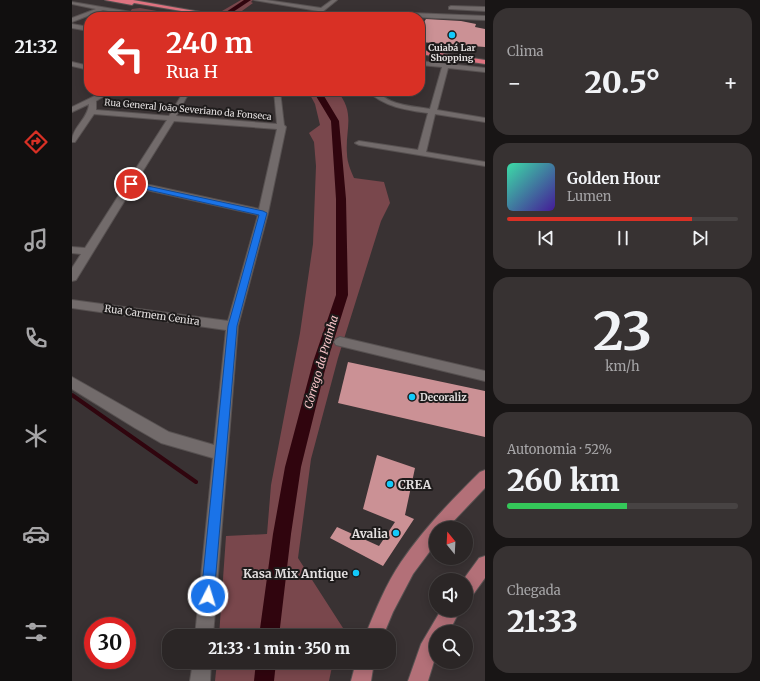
<!DOCTYPE html>
<html lang="pt">
<head>
<meta charset="utf-8">
<style>
	:root { --surface:#2b2626; --page:#373232; --text:#f1f3f6; --muted:#a6a5a7; --line:#474343; --accent:#d93025 }
	body { margin:0; font-family:Merriweather,serif; background:var(--page); color:var(--text); height:100vh; display:flex; flex-direction:column; font-size:15px; white-space:nowrap }
	* { box-sizing:border-box; margin:0 }
	p { font-size:13px; color:var(--muted) }
	.icon { flex:none; width:22px; height:22px; fill:none; stroke:currentColor; stroke-width:2; stroke-linecap:round; stroke-linejoin:round }
	.map { position:relative; flex:1; overflow:hidden }
	.details { display:flex; flex-direction:column; gap:8px; padding:8px; background:#181515; width:275px }
	.details>* { flex:none }
	.top-card { position:absolute; left:12px; top:12px; width:341px; height:84px; border-radius:16px; box-shadow:0 2px 10px #0003,0 0 0 1px var(--line); background:#d93025; color:#fff; overflow:hidden }
	.needle { width:26px; rotate:342deg }
	.fabs { position:absolute; left:357px; top:521px; display:grid; gap:8px }
	.fabs a { display:grid; place-items:center; width:44px; height:44px; border-radius:50%; background:var(--surface); box-shadow:0 2px 10px #0003,0 0 0 1px var(--line); font-size:20px }
	.speed { position:absolute; left:12px; top:617px; display:flex; gap:8px; font-size:20px; font-weight:700; text-align:center }
	.speed>* { display:grid; place-content:center; width:52px; height:52px; border-radius:50%; background:var(--surface); box-shadow:0 2px 10px #0003,0 0 0 1px var(--line); line-height:1 }
	.speed .limit { border:6px solid #d22; background:#fff; color:#111 }
	.pin { position:absolute; display:grid; place-items:center; width:34px; height:34px; color:#fff; margin:-17px; border:2px solid #fff; border-radius:50%; box-shadow:0 1px 4px #0007 }
	.me { position:absolute; width:44px; margin:-22px; rotate:5deg; stroke-linejoin:round; filter:drop-shadow(0 0 3px #0008) }
	.turn { display:flex; align-items:center; gap:14px; height:84px; padding:0 16px; font-size:18px }
	.turn .icon { width:52px; height:52px; stroke-width:2.5 }
	.turn b { display:block; font-size:28px; line-height:34px }
	.big { font-size:30px; font-weight:800; line-height:1.1 }
	.details .card { flex:1; display:flex; flex-direction:column; justify-content:center; gap:6px; min-width:0; padding:0 14px; border-radius:16px; background:var(--page) }
	.details .dial { align-items:center; gap:0 }
	.dial b { font-size:52px; line-height:1 }
	.song { display:flex; align-items:center; gap:12px }
	.cover { width:48px; height:48px; border-radius:6px; background:linear-gradient(135deg,hsl(160 70% 55%),hsl(260 70% 35%)) }
	.played { height:4px; border-radius:2px; background:linear-gradient(90deg,var(--accent) 80%,var(--line) 80%) }
	.keys { display:flex; justify-content:space-around; direction:ltr }
	.heat { display:flex; justify-content:space-between; align-items:center; font-size:22px; direction:ltr }
	.charge { height:6px; border-radius:3px; background:linear-gradient(90deg,#34c759 52%,var(--line) 0) }
	.trip { position:absolute; left:90px; top:629px; width:234px; height:40px; border-radius:16px; background:var(--surface); box-shadow:0 2px 10px #0003,0 0 0 1px var(--line); font-weight:800; line-height:40px; text-align:center }
	main { display:flex; flex:1; min-height:0 }
	.tabs { display:flex; flex-direction:column; width:72px; justify-content:space-around; align-items:center; background:#110f0f; color:var(--muted) }
	.tabs .icon { width:28px; height:28px }
	.tabs .current { color:var(--accent) }
	.tabs b { font-size:18px; color:var(--text) }
	.map>svg:first-child { display:block }
	.green { fill:#79474c }
	.lines { fill:none; stroke-linecap:round; stroke-linejoin:round }
	.stream { stroke:#30050e; stroke-width:4 }
	.canal { fill:#30050e; fill-rule:evenodd }
	.building { fill:#cb9195 }
	.minor-casing { stroke:#575151; stroke-width:2 }
	.major-casing { stroke:#575151; stroke-width:2 }
	.highway-casing { stroke:#575151; stroke-width:2 }
	.minor { fill:#726b6b; fill-rule:evenodd }
	.major { fill:#b37078; fill-rule:evenodd }
	.highway { fill:#de7380; fill-rule:evenodd }
	.route { fill:#1a73e8; stroke:#114b97 }
	.poi-dot { fill:#12cafb; stroke:#1e1b1b; stroke-width:1.5 }
	.labels { text-anchor:middle; dominant-baseline:central; stroke-width:4; stroke-linejoin:round; paint-order:stroke }
	.far-poi-label { font-size:9px; font-weight:bold; fill:#e4e0e0; stroke:#1e1b1b }
	.far-street-label { font-size:9px; fill:#e4e0e0; stroke:#1e1b1b }
	.street-label { font-size:10px; fill:#e4e0e0; stroke:#1e1b1b }
	.poi-label { font-size:10px; font-weight:bold; fill:#e4e0e0; stroke:#1e1b1b; text-anchor:start }
	.water-label { font-size:11px; font-style:italic; fill:#fbc6ca; stroke:#1e1b1b }
	.near-poi-label { font-size:12px; font-weight:bold; fill:#e4e0e0; stroke:#1e1b1b; text-anchor:end }
</style>
</head>
<body>
<main>
<nav class="tabs">
<b>21:32</b>
<svg class="icon current" aria-label="directions" viewBox="0 0 24 24"><path d="M12 3l9 9-9 9-9-9zM9 14v-3h6M13 9l2 2-2 2"/></svg>
<svg class="icon" aria-label="music" viewBox="0 0 24 24"><path d="M9 18V5l10-2v13"/><circle cx="6" cy="18" r="3"/><circle cx="16" cy="16" r="3"/></svg>
<svg class="icon" aria-label="phone" viewBox="0 0 24 24"><path d="M5 4h4l2 5-3 2q2 4 5 5l2-3 5 2v4C11 20 4 13 5 4z"/></svg>
<svg class="icon" aria-label="climate" viewBox="0 0 24 24"><path d="M12 3v18M4 7l16 10M4 17L20 7"/></svg>
<svg class="icon" aria-label="car" viewBox="0 0 24 24"><path d="M5 17H2v-5l4-1 3-4h7l3 4 3 1v5h-3M9 17h6M6 11h13"/><circle cx="7" cy="17" r="2"/><circle cx="17" cy="17" r="2"/></svg>
<svg class="icon" aria-label="filters" viewBox="0 0 24 24"><path d="M4 7h16M4 17h16"/><circle cx="9" cy="7" r="2"/><circle cx="15" cy="17" r="2"/></svg>
</nav>
<div class="map">
<svg width="413" height="681" viewBox="0 0 413 681">
	<rect width="100%" height="100%" fill="#393233"/>
	<g class="green">
		<polygon points="169,0 181,0 179,2 181,3 163,16 151,13 150,11"/>
		<polygon points="68,8 119,17 84,17 58,12 60,9"/>
		<path d="M 236,91 L 265,91 C 284,113 273,129 275,154 C 275,162 279,171 282,178 L 312,182 L 318,203 L 309,221 L 266,358 L 239,459 L 226,558 L 271,628 L 269,636 L 147,636 L 154,536 L 195,534 L 199,485 L 228,333 L 241,244 L 244,166 L 242,142 L 237,133 L 248,125 L 243,104 Z"/>
		<polygon points="145,662 261,662 257,681 143,681"/>
	</g>
	<g class="lines">
		<polyline class="stream" points="0,395 124,482"/>
		<g class="canal">
			<polygon points="172,0 179,0 155,16 151,16 151,14"/>
			<polygon points="241,91 249,91 267,121 274,199 276,295 255,362 229,467 219,534 207,636 187,636 201,534 213,467 241,362 264,295 264,199 259,121"/>
			<polygon points="184,662 204,662 202,681 182,681"/>
		</g>
	</g>
	<g class="building">
		<polygon points="354,19 389,21 404,24 403,27 413,29 413,47 348,42 348,21 352,22"/>
		<polygon points="276,362 413,391 413,437 266,403"/>
		<polygon points="305,455 343,468 333,515 342,519 311,566 258,538 265,527 307,546 323,522 291,509"/>
	</g>
	<g class="lines">
		<g class="minor-casing">
			<g id="minor">
				<polygon points="182,0 194,0 249,8 260,0 265,0 244,17 241,15 246,11"/>
				<polygon points="0,2 77,15 80,17 68,17 31,10 0,22 0,18 24,9 0,4"/>
				<polygon points="379,6 413,7 413,11 377,9 377,7"/>
				<polygon points="315,12 413,16 413,20 315,16 292,17"/>
				<polygon points="0,24 17,27 17,31 0,28"/>
				<path d="M 348,61 L 413,68 L 413,72 L 376,68 L 365,110 L 413,118 L 413,122 L 363,114 L 354,152 L 413,162 L 413,166 L 287,145 L 283,143 L 287,141 L 346,150 L 356,113 C 335,110 312,107 296,91 C 306,91 310,97 319,101 C 331,106 345,107 358,109 L 370,67 L 348,65 Z"/>
				<polygon points="0,62 17,66 17,70 0,66"/>
				<path d="M 33,91 L 41,91 L 24,101 L 24,110 L 97,116 L 112,91 L 118,91 L 104,116 L 205,124 L 202,91 L 208,91 L 212,125 L 214,127 L 196,213 L 166,326 L 141,636 L 123,636 L 141,458 L 89,443 L 63,428 L 0,389 L 0,377 L 97,432 L 142,445 L 154,330 L 0,308 L 0,300 L 156,321 L 186,215 L 61,187 L 4,280 L 0,281 L 0,268 L 9,254 L 0,253 L 0,247 L 13,248 L 95,120 L 22,114 L 3,142 L 0,142 C 0,127 16,119 17,104 L 0,112 L 0,107 ZM 102,121 L 205,129 L 187,209 L 64,182 Z"/>
				<polygon points="268,337 413,371 413,381 264,345 262,342 264,339"/>
				<polygon points="121,662 139,662 138,681 118,681"/>
			</g>
		</g>
		<g class="major-casing">
			<g id="major">
				<path d="M 413,470 L 413,488 L 375,528 L 364,528 L 364,543 L 341,574 L 321,612 L 311,636 L 293,636 C 303,611 314,584 329,562 C 352,528 380,500 408,472 Z"/>
				<polygon points="413,556 413,578 400,596 394,599 394,580 391,580 407,558"/>
				<polygon points="369,610 388,610 377,632 364,632 364,655 356,681 336,681 349,644"/>
				<polygon points="284,662 302,662 299,681 279,681"/>
			</g>
		</g>
		<g class="highway-casing">
			<g id="highway">
				<polygon points="33,0 61,0 157,17 145,17 62,3 60,5"/>
				<polygon points="348,50 413,60 413,64 348,54"/>
			</g>
		</g>
		<use href="#minor" class="minor"/>
		<use href="#major" class="major"/>
		<use href="#highway" class="highway"/>
	</g>
	<polygon class="route" points="57,182 191,211 195,213 165,326 142,596 140,601 136,603 131,601 129,596 156,326 187,215 59,186 56,184"/>
	<g class="poi-dot">
		<circle cx="380" cy="35" r="4"/>
		<circle cx="340" cy="397" r="4"/>
		<circle cx="318" cy="484" r="4"/>
		<circle cx="324" cy="533" r="4"/>
		<circle cx="284" cy="573" r="4"/>
	</g>
	<g class="labels">
		<g class="far-poi-label">
			<text x="380" y="47">Cuiabá Lar<tspan x="380" dy="10">Shopping</tspan></text>
		</g>
		<g class="far-street-label">
			<text transform="translate(116 109) rotate(5)">Rua General João Severiano da Fonseca</text>
		</g>
		<g class="street-label">
			<text transform="translate(80 315) rotate(8)">Rua Carmem Cenira</text>
		</g>
		<g class="poi-label">
			<text x="348" y="397">Decoraliz</text>
		</g>
		<g class="water-label">
			<text transform="translate(249 362) rotate(-74)">Córrego da Prainha</text>
		</g>
		<g class="near-poi-label">
			<text x="326" y="484" text-anchor="start">CREA</text>
			<text x="316" y="533">Avalia</text>
			<text x="276" y="573">Kasa Mix Antique</text>
		</g>
	</g>
</svg>
<div class="fabs">
<a><svg class="needle" viewBox="-14 -14 28 28"><path d="M0-13l5 13h-10z" fill="#e53935"/><path d="M0 13l5-13h-10z" fill="#a6a5a7"/></svg></a>
<a><svg class="icon" aria-label="sound" viewBox="0 0 24 24"><path d="M4 9h4l5-4v14l-5-4H4zM17 9q2 3 0 6"/></svg></a>
<a><svg class="icon" aria-label="search" viewBox="0 0 24 24"><circle cx="10" cy="10" r="6"/><path d="M15 15l6 6"/></svg></a>
</div>
<div class="speed"><div class="limit">30</div></div>
<div class="pin" style="left:59px;top:184px;background:#d93025"><svg class="icon" aria-label="arrive" viewBox="0 0 24 24"><path d="M6 21V4h12l-3 4 3 4H6"/></svg></div>
<svg class="me" style="left:136px;top:596px" viewBox="-20 -20 40 40"><circle r="17" fill="#1a73e8" stroke="#fff" stroke-width="3"/><path d="M0-11L8 9 0 5-8 9z" fill="#fff"/></svg>
<div class="trip">21:33 · 1 min · 350 m</div>
<div class="top-card">
<div class="turn"><svg class="icon" aria-label="left" viewBox="0 0 24 24"><path d="M17 20v-9H6M10 6l-5 5 5 5"/></svg><div><b>240 m</b>Rua H</div></div>
</div>
</div>
<section class="details">
<div class="card"><p>Clima</p>
<div class="heat"><a>−</a><b class="big">20.5°</b><a>+</a></div>
</div>
<div class="card">
<div class="song"><i class="cover"></i><div><b>Golden Hour</b><p>Lumen</p></div></div>
<div class="played"></div>
<div class="keys"><svg class="icon" aria-label="previous" viewBox="0 0 24 24"><path d="M18 5L8 12l10 7zM5 5v14"/></svg><svg class="icon" aria-label="pause" viewBox="0 0 24 24"><path d="M8 5v14M16 5v14"/></svg><svg class="icon" aria-label="next" viewBox="0 0 24 24"><path d="M6 5l10 7-10 7zM19 5v14"/></svg></div>
</div>
<div class="card dial"><b>23</b><p>km/h</p></div>
<div class="card"><p>Autonomia · 52%</p><b class="big">260 km</b><div class="charge"></div></div>
<div class="card"><p>Chegada</p><b class="big">21:33</b></div>
</section>
</main>
</body>
</html>
